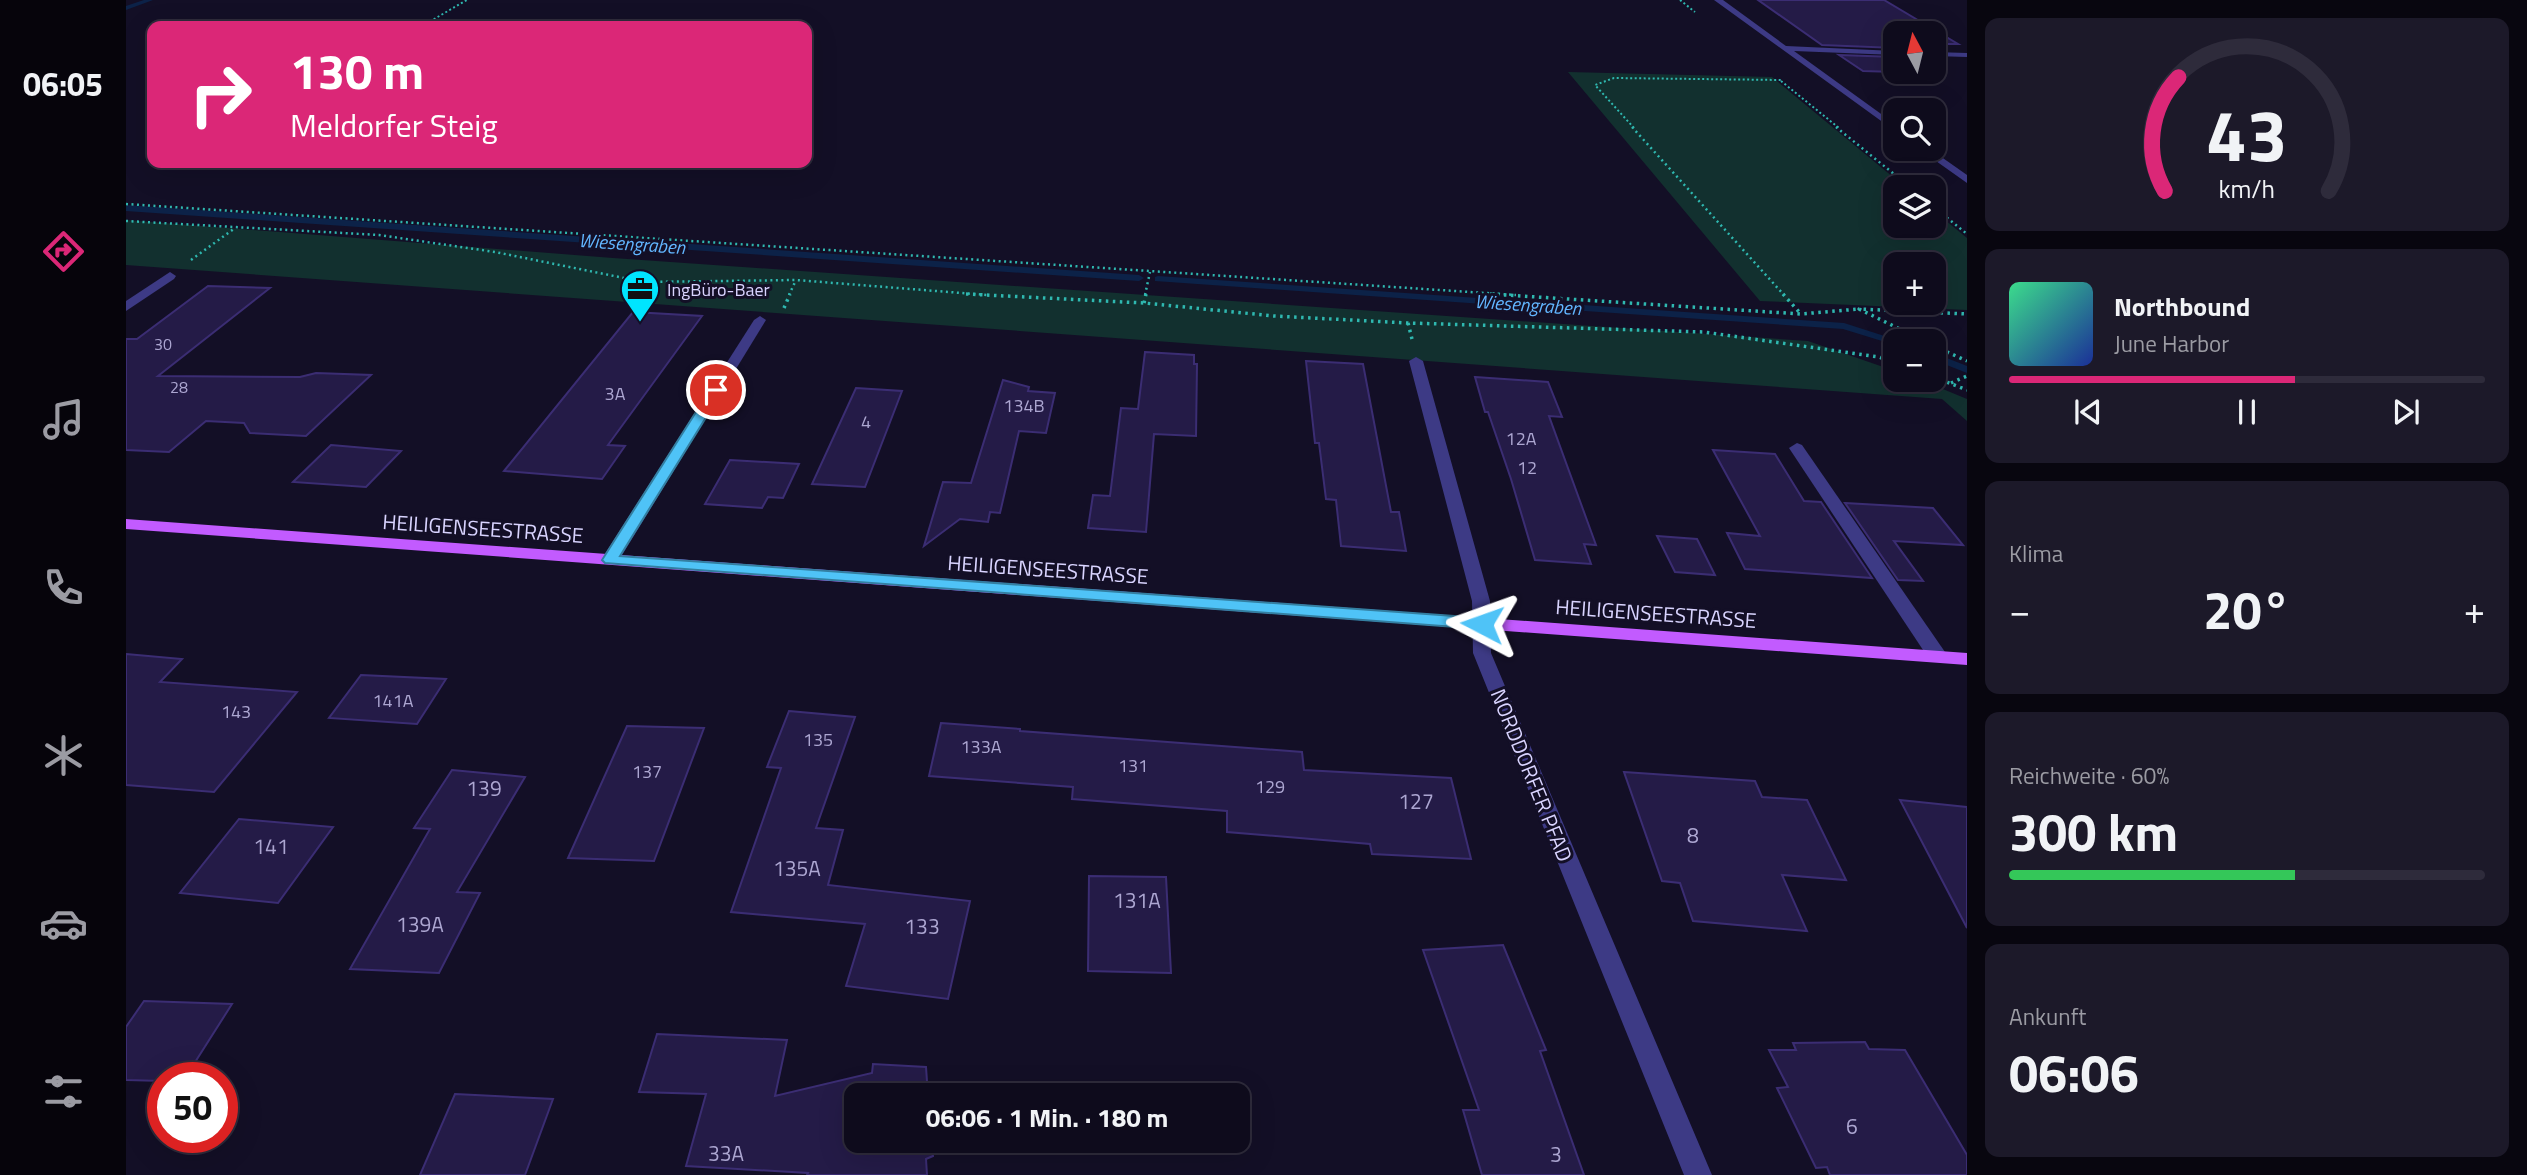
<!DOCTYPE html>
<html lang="de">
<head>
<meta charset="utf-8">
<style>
	:root { --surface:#0e0b1c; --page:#1c1929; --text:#f1f3f6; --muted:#9b9ba3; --line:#2e2b3b; --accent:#db2777 }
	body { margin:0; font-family:"Titillium Web",sans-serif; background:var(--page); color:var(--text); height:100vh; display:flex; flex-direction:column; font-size:26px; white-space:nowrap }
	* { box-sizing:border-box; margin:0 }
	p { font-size:23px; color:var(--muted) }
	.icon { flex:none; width:38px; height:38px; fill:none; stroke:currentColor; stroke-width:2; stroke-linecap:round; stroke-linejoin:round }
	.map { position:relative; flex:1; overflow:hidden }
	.sheet { display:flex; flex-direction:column; gap:18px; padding:18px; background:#08060f; width:560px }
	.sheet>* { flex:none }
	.hud { position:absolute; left:21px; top:21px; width:665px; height:147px; border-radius:14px; box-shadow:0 7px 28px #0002,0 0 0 2px var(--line); background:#db2777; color:#fff; overflow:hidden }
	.needle { width:46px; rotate:353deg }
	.controls { position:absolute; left:1757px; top:21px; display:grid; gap:14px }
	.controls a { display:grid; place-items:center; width:63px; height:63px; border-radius:14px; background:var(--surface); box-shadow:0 7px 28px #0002,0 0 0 2px var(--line); font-size:35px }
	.speed { position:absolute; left:21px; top:1062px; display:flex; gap:14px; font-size:35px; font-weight:700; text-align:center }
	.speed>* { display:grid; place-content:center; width:91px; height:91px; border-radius:50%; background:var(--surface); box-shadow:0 7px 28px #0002,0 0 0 2px var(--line); line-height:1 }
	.speed .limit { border:10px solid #d22; background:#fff; color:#111 }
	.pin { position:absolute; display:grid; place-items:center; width:60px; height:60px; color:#fff; margin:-30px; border:4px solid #fff; border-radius:50%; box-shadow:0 2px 7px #0007 }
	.me { position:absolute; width:77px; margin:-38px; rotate:274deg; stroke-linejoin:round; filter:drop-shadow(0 0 5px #0008) }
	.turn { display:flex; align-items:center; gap:24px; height:147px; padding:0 28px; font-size:32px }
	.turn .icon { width:91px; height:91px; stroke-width:2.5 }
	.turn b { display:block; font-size:49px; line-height:60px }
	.big { font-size:52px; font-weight:700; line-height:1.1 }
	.sheet .card { flex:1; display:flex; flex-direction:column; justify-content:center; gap:10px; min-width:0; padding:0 24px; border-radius:14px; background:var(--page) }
	.sheet .dial { align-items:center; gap:0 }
	.dial svg { height:182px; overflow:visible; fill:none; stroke:var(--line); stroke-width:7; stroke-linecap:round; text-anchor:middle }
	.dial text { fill:var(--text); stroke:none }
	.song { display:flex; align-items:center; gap:21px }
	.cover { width:84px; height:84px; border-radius:10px; background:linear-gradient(135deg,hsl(150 70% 55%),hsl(230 70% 35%)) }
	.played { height:7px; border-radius:4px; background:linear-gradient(90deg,var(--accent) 60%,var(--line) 60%) }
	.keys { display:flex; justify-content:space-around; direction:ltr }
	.heat { display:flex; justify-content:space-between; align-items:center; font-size:38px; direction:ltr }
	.charge { height:10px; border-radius:5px; background:linear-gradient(90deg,#34c759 60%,var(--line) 0) }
	.trip { position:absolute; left:718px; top:1083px; width:406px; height:70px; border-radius:14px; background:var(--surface); box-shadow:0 7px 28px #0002,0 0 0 2px var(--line); font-weight:700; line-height:70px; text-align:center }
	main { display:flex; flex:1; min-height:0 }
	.dock { display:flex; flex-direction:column; width:126px; justify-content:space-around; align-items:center; background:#06040b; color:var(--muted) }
	.dock .icon { width:49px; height:49px }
	.dock .on { color:var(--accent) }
	.dock b { font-size:32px; color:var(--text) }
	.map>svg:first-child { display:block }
	.green { fill:#12302f; fill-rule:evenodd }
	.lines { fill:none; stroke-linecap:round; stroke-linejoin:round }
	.stream { fill:#0c2248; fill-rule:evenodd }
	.building { fill:#241b47; stroke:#3b2d73; stroke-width:2 }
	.path-far2 { stroke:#2fb8b0; stroke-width:2; stroke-dasharray:2 2.5; stroke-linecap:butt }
	.path-far1 { stroke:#2fb8b0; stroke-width:2.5; stroke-dasharray:2 3.5; stroke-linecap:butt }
	.path { stroke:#2fb8b0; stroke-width:3.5; stroke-dasharray:2.5 4.5; stroke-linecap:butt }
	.minor { fill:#3d3a85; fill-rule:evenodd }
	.major { fill:#c25bff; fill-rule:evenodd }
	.route { fill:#4fc3f7; stroke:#337fa1; stroke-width:2 }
	.labels { text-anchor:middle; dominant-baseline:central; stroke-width:6; stroke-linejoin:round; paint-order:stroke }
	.far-number-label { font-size:16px; fill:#aca6d1 }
	.far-poi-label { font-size:18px; fill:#d9d4ff; stroke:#130f26; text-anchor:start }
	.number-label { font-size:18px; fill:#aca6d1 }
	.far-water-label { font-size:19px; font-style:italic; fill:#62b6ff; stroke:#130f26 }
	.street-label { font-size:21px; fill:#d9d4ff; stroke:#130f26 }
	.near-number-label { font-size:21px; fill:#aca6d1 }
</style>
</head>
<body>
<main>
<nav class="dock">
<b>06:05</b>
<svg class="icon on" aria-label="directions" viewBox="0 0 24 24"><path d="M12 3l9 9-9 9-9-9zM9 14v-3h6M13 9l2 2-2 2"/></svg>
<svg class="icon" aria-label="music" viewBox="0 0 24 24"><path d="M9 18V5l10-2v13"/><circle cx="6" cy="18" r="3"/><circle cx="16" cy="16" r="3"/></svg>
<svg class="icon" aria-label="phone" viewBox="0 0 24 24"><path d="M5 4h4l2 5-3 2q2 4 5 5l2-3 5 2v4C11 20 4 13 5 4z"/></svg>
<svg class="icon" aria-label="climate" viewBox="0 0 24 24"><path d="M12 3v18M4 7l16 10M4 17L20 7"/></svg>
<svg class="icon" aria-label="car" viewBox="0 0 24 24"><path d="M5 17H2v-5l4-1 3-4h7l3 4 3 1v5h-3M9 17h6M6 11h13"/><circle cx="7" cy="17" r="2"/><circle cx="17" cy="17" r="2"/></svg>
<svg class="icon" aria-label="filters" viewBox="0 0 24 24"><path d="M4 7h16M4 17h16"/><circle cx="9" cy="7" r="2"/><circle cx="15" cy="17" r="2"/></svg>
</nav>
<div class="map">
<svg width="1841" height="1175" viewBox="0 0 1841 1175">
	<rect width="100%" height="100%" fill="#130f26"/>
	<g class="green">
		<path d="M 1442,72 L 1646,77 L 1779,187 L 1769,187 L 1769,226 L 1808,226 L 1808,211 L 1841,238 L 1841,310 L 1634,301 ZM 1769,264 L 1808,264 L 1808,303 L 1769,303 Z"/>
		<polygon points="0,220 487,258 1682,341 1769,371 1769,380 1795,380 1841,399 1841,421 1816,399 0,265"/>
	</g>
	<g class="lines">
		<g class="stream">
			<polygon points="18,0 27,0 0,10 0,6"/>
			<polygon points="0,205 1013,275 1018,278 1013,281 0,211"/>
			<polygon points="1032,276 1718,323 1774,341 1769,341 1769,345 1717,329 1029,281 1029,277"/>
			<polygon points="1808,353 1841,366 1841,373 1808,360"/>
		</g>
	</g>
	<g class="building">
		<polygon points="1632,0 1758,0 1832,44 1808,44 1808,33 1769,33 1769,43 1766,43 1769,48 1696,45"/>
		<polygon points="1713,55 1769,57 1769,72 1737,71"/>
		<polygon points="82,286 144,288 32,376 174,377 190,373 245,375 180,436 124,433 118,423 80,421 43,452 0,450 0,339 11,339"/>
		<polygon points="507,312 576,316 482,445 499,446 476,479 378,471"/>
		<polygon points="1019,352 1068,355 1068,364 1071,364 1070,436 1028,434 1020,532 962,528 967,495 984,496 995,408 1012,409"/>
		<polygon points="1180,361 1237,364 1265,512 1273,512 1280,551 1215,546 1210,500 1200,499 1193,443 1189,443"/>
		<polygon points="1349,377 1422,382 1436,417 1423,416 1470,545 1458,544 1465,564 1409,560 1385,479 1362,412 1359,412"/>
		<polygon points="877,380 903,387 902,391 929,393 920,433 893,431 874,513 864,512 862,522 834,519 798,546 817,482 845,483"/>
		<polygon points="730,388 776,391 739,487 686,484"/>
		<polygon points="205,445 275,451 240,487 167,482"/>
		<polygon points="1587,450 1649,454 1678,501 1695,502 1746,578 1619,569 1601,533 1634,536"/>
		<polygon points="604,460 673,464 657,498 642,497 636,508 579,504"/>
		<polygon points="1719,503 1807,508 1837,545 1768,541 1797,581 1772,580"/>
		<polygon points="1531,536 1571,539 1589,575 1549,572"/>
		<polygon points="0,654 56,659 34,682 171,692 88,792 0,785"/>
		<polygon points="235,675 320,679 291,724 203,718"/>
		<polygon points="663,711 729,717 690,828 717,830 702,885 844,901 822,999 720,986 739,924 605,912 655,768 641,767"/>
		<polygon points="815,723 894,729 894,731 1176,752 1178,770 1325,778 1345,859 1246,854 1244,844 1101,832 1101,811 946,799 947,787 803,776"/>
		<polygon points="501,726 578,728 528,861 442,858"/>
		<polygon points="326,770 399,777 331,892 354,893 313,973 224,969 304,829 288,828"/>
		<polygon points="1498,772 1629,781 1636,797 1681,800 1720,880 1656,875 1681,931 1567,921 1554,883 1536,881"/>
		<polygon points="1774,800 1841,807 1841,928"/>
		<polygon points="113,819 207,827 152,903 54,893"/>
		<polygon points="963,876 1040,877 1045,973 962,971"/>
		<polygon points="1377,945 1420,1050 1414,1051 1458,1175 1356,1175 1337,1110 1353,1110 1297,950"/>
		<polygon points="18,1001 106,1004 59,1078 37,1078 37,1081 0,1080 0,1027"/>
		<polygon points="531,1034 661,1040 649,1096 746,1073 747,1064 800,1067 802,1096 730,1096 730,1141 806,1141 807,1156 800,1159 801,1175 681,1175 682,1173 560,1166 580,1094 513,1092"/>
		<polygon points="1739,1042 1743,1049 1779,1050 1841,1155 1841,1175 1704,1175 1701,1167 1690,1168 1651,1088 1662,1087 1643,1050 1670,1050 1667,1043"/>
		<polygon points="329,1094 427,1099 399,1175 294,1175"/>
	</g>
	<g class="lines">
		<g class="path-far2">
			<polyline points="1554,0 1569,12"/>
			<polyline points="296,26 341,0"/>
			<polyline points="1655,81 1713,128"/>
			<polyline points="1508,128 1469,85 1488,78 1655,80"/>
		</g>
		<g class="path-far1">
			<polyline points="1506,127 1658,295"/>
			<polyline points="1710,127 1784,187"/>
			<polyline points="0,204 1390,295"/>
			<polyline points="1808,207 1841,234"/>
			<polyline points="0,221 253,235 369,252 518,282 670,280 861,295"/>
			<polyline points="65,260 109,228"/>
			<polyline points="663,295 670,280"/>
			<polyline points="1019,295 1024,272"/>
		</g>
		<g class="path">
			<polyline points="840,294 1018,303 1148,316 1282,323 1578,332 1753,357 1769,363"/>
			<polyline points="1364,294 1675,314 1733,309"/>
			<polyline points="1657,294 1674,313"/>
			<polyline points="1018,303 1020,294"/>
			<polyline points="658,308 664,294"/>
			<polyline points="1282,323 1286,339"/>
			<polyline points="1798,341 1733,309 1841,314"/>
			<polyline points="1808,346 1841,361"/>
			<polyline points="1808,377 1841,390"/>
			<polyline points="1825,383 1841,376"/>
		</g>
		<g class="minor">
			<polygon points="1588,0 1597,0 1660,46 1769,51 1769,55 1668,51 1769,124 1769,131"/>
			<polygon points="1808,52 1841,53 1841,57 1808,56"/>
			<polygon points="1793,149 1804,149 1841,175 1841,183"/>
			<polygon points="44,272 50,276 48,279 0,311 0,301"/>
			<polygon points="634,316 640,320 493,560 490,564 478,564 475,560 628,320"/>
			<polygon points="1290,357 1297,361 1364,601 1365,653 1586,1175 1558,1175 1347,653 1346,601 1283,361"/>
			<polygon points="1671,443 1676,445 1819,652 1821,657 1819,662 1805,662 1663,448"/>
		</g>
		<polygon class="major" points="0,519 1841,653 1841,665 0,529"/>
	</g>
	<polygon class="route" points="590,386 597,390 494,556 1356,618 1364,624 1356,629 479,563 476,560 584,390"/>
	<defs>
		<g id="office-pin" transform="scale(2.0125)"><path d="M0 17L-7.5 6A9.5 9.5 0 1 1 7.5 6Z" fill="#00e5ff" stroke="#130f26"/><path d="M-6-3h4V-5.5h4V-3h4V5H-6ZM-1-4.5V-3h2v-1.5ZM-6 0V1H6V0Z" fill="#111"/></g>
	</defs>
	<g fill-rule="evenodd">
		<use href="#office-pin" x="514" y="289"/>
	</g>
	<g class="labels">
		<g class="far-number-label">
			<text x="37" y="344">30</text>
			<text x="53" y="387">28</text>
		</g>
		<g class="far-poi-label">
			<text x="541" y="289">IngBüro-Baer</text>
		</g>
		<g class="number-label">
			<text x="489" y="393">3A</text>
			<text x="898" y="405">134B</text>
			<text x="740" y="421">4</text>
			<text x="1395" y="438">12A</text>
			<text x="1401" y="467">12</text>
			<text x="267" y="700">141A</text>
			<text x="110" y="711">143</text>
			<text x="692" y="739">135</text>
			<text x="855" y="746">133A</text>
			<text x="1007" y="765">131</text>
			<text x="521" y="771">137</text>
			<text x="1144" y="786">129</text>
		</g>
		<g class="far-water-label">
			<text transform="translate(506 243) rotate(4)">Wiesengraben</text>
			<text transform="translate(1402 304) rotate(4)">Wiesengraben</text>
		</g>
		<g class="street-label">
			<text transform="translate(357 528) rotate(4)">HEILIGENSEESTRASSE</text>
			<text transform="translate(922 569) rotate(4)">HEILIGENSEESTRASSE</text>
			<text transform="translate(1530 613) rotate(4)">HEILIGENSEESTRASSE</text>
			<text transform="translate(1406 775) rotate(68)">NORDDORFER PFAD</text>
		</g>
		<g class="near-number-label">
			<text x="358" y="788">139</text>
			<text x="1290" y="801">127</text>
			<text x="1567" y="835">8</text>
			<text x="145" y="846">141</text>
			<text x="671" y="868">135A</text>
			<text x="1011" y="900">131A</text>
			<text x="294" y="924">139A</text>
			<text x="796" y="926">133</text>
			<text x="1726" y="1126">6</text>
			<text x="600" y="1153">33A</text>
			<text x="1430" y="1154">3</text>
		</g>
	</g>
</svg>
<div class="controls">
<a><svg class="needle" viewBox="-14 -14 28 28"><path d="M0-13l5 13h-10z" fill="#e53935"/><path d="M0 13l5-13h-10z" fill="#9b9ba3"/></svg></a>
<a><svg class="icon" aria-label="search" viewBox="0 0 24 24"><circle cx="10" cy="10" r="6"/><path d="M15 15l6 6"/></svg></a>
<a><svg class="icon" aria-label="layers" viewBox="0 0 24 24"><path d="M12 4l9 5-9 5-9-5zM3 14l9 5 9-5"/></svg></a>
<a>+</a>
<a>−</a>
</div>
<div class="speed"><div class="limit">50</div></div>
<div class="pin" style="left:590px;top:390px;background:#d93025"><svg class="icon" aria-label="arrive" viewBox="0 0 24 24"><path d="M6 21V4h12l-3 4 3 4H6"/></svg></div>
<svg class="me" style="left:1356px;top:624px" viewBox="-20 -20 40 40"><path d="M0-17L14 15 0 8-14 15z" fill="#4fc3f7" stroke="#fff" stroke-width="4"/></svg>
<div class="trip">06:06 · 1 Min. · 180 m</div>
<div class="hud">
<div class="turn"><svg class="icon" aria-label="right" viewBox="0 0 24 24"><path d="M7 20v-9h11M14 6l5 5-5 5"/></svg><div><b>130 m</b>Meldorfer Steig</div></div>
</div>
</div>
<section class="sheet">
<div class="card dial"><svg viewBox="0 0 100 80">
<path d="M14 69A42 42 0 1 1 86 69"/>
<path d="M14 69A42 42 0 0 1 20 19" stroke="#db2777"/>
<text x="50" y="56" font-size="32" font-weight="700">43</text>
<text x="50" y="72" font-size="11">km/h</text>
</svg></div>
<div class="card">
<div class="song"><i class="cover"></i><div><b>Northbound</b><p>June Harbor</p></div></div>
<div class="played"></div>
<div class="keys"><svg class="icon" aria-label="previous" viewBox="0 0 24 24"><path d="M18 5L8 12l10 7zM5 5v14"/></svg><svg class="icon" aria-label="pause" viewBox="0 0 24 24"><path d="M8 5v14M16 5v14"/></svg><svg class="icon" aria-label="next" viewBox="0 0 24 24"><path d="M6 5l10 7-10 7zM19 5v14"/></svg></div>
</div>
<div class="card"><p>Klima</p>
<div class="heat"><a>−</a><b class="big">20°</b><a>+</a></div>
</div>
<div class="card"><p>Reichweite · 60%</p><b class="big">300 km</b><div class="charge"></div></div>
<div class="card"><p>Ankunft</p><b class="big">06:06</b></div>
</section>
</main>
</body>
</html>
